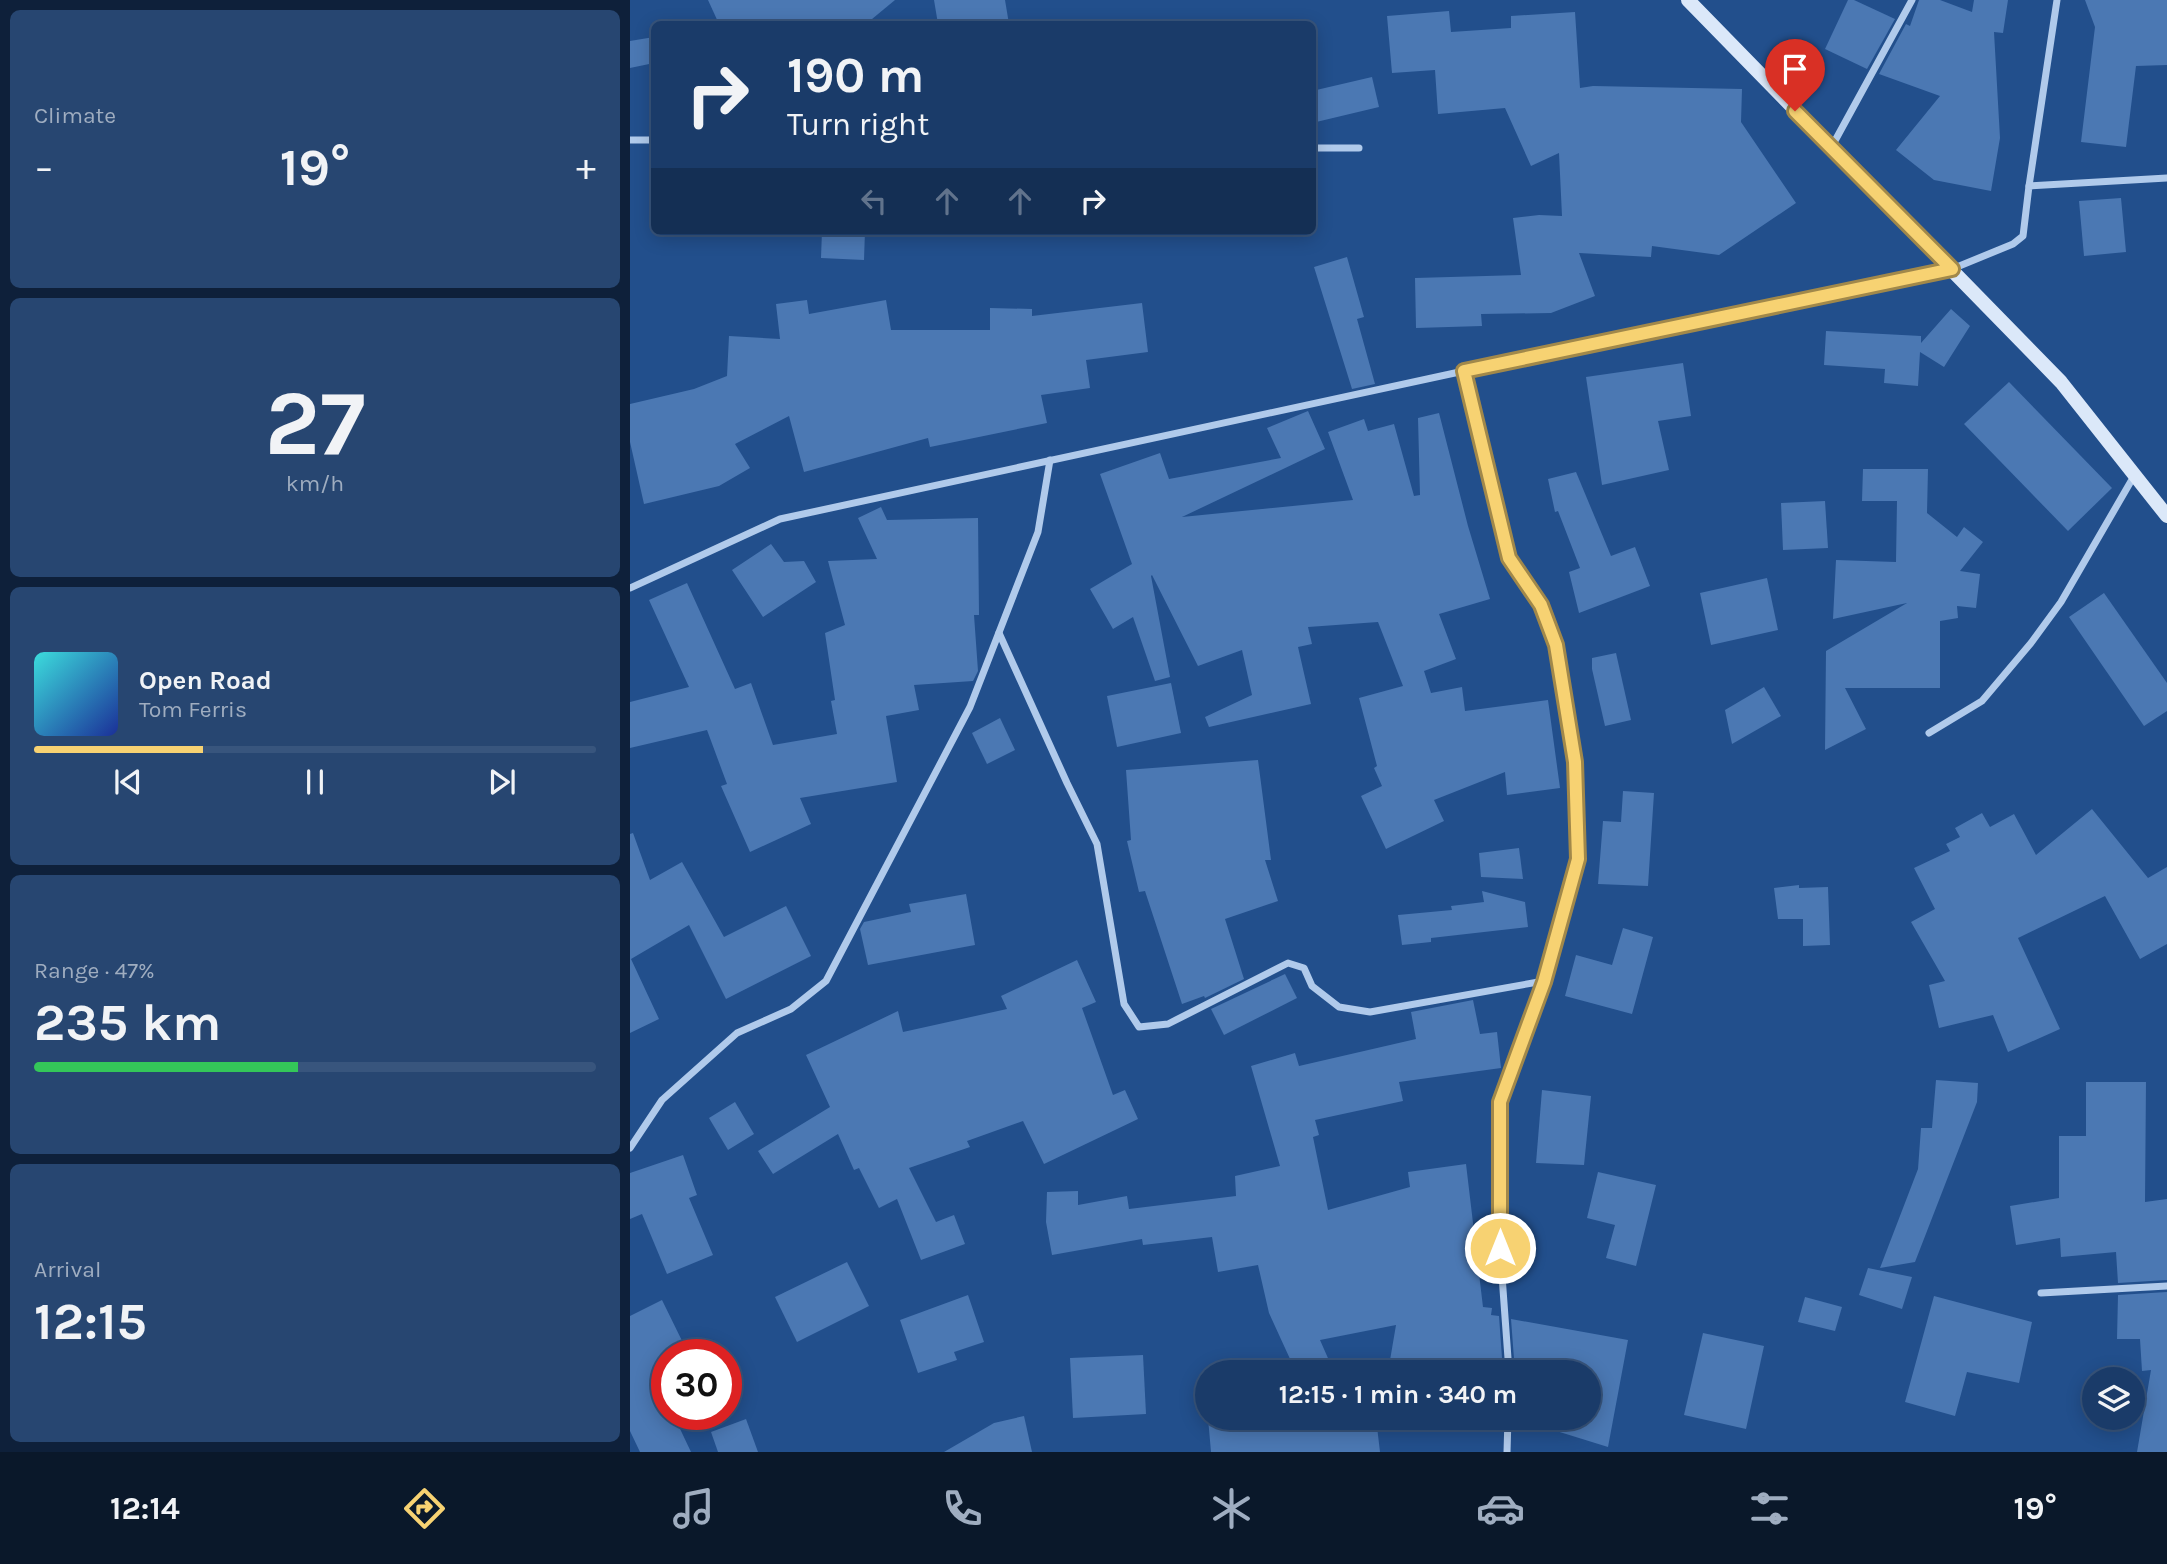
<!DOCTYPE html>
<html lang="en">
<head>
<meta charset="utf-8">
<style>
	:root { --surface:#1a3b69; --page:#274671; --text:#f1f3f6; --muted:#9fadc0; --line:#38557d; --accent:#f7d272 }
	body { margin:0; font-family:Karla,sans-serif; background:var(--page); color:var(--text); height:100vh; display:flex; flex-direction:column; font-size:26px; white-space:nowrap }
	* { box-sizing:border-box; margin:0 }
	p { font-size:23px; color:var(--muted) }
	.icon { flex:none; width:38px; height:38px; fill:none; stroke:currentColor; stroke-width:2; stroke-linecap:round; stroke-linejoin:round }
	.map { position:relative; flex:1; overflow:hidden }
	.panel { display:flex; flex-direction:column; gap:10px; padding:10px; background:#0e203a; width:630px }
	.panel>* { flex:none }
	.top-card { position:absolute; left:21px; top:21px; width:665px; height:214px; border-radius:10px; box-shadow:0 4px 18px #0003,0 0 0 2px var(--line); background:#1a3b69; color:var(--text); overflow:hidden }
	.controls { position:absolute; left:1452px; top:1367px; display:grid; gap:14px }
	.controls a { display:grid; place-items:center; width:63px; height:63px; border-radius:50%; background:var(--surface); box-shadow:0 4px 18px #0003,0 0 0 2px var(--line); font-size:35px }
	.speed { position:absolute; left:21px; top:1339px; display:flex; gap:14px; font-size:35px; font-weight:700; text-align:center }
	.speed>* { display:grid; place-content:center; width:91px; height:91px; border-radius:50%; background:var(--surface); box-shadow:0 4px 18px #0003,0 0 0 2px var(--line); line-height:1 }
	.speed .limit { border:10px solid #d22; background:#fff; color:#111 }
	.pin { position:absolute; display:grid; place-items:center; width:60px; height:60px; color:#fff; margin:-72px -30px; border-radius:50% 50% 50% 0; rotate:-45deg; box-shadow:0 0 7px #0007 }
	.pin .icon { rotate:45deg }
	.me { position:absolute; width:77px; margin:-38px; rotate:0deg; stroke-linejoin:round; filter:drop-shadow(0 0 5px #0008) }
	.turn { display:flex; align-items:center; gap:24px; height:147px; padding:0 21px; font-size:32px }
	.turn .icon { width:91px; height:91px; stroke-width:2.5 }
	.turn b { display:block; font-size:49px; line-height:60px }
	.lanes { display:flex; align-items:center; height:66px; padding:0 21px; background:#0003; justify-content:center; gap:35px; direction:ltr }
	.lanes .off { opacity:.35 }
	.big { font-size:52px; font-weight:700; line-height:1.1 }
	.panel .card { flex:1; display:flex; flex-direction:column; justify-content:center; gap:10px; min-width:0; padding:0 24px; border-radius:10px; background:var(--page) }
	.panel .dial { align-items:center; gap:0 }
	.dial b { font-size:91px; line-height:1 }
	.song { display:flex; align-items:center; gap:21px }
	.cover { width:84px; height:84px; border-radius:10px; background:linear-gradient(135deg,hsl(180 70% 55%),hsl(230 70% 35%)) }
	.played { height:7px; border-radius:4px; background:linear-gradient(90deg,var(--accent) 30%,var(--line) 30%) }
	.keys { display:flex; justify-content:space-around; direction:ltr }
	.heat { display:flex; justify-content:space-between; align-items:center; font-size:38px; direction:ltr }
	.charge { height:10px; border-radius:5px; background:linear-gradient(90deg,#34c759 47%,var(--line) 0) }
	.trip { position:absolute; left:565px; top:1360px; width:406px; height:70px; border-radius:35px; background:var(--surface); box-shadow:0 4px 18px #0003,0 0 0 2px var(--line); font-weight:700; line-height:70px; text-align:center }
	.tab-bar { display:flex; height:112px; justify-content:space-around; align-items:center; background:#0a182a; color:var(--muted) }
	.tab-bar .icon { width:49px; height:49px }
	.tab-bar .active { color:var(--accent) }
	.tab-bar b { font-size:32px; color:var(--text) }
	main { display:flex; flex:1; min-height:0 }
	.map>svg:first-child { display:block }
	.building { fill:#4b78b3 }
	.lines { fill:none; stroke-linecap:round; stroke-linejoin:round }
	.street { stroke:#b0caeb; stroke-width:7 }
	.secondary { stroke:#dbe8f9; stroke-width:14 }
	.route-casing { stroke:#a1884a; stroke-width:18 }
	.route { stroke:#f7d272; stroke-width:12 }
</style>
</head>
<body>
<main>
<section class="panel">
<div class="card"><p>Climate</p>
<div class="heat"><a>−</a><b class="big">19°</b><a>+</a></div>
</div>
<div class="card dial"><b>27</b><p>km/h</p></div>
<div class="card">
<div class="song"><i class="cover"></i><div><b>Open Road</b><p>Tom Ferris</p></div></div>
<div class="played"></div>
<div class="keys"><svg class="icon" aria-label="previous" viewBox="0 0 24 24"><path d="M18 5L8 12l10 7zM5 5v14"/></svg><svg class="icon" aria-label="pause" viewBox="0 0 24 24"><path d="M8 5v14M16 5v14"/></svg><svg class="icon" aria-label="next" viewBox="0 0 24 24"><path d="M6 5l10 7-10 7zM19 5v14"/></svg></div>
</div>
<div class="card"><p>Range · 47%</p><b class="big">235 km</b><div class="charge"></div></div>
<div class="card"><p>Arrival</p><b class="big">12:15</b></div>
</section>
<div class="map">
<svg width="1537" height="1452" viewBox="0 0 1537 1452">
	<rect width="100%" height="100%" fill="#224f8c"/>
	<g class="building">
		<polygon points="78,0 265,0 236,24 89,24"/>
		<polygon points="304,0 375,0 379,24 308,24"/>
		<polygon points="1218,0 1224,0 1265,19 1237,69 1195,49"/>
		<polygon points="1289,0 1310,0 1342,12 1344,0 1378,0 1373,33 1364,32 1370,138 1361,191 1304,180 1266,150 1310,96 1249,74 1276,24 1280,26"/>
		<polygon points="1455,0 1537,0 1537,65 1506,66 1496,147 1451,142 1465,27"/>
		<polygon points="819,11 821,32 881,28 881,16 945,12 950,88 963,86 1112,89 1111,122 1166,203 1089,255 1022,246 1021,257 949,253 965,296 921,313 851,314 852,326 786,328 785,278 891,275 883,218 909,215 932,216 929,153 901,166 875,108 808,114 805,70 762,73 757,16"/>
		<polygon points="24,37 24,63 0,68 0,41"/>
		<polygon points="742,77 749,107 682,123 682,91"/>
		<polygon points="1491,198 1496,252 1454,256 1449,201"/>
		<polygon points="192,231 235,231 234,260 191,258"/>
		<polygon points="717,257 734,317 727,319 745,384 722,389 684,267"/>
		<polygon points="177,300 179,314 256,300 261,330 360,330 360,308 402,309 402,316 512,303 518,352 456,360 460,388 411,395 417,423 300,447 298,438 174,472 159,416 105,444 120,468 89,486 14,504 0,442 0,404 64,389 97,376 99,336 150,339 146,304"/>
		<polygon points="1321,309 1340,326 1314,367 1290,352 1288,386 1254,383 1255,369 1194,365 1196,331 1291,336 1291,343"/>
		<polygon points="1053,363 1061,416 1028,421 1039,470 972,485 956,377"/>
		<polygon points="1379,382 1482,488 1438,531 1334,424"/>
		<polygon points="678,411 695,449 552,517 723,500 698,432 734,419 738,431 764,424 784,496 790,495 788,418 809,413 838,526 860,599 809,614 826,659 794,671 801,693 832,687 835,711 918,700 930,788 877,795 875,772 804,800 814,821 756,849 731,796 752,786 744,768 747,766 729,698 773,686 748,622 678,627 682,644 668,647 681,704 579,727 575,717 622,695 612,650 568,666 522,575 521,576 540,677 525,681 503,617 483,629 460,589 502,564 470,474 530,453 539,479 651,458 637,428"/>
		<polygon points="1233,469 1298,469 1297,513 1327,537 1334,527 1353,542 1330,571 1350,574 1346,608 1327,606 1328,618 1310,621 1310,688 1215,688 1236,729 1195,750 1196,651 1277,603 1203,619 1206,560 1266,562 1267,501 1232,501"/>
		<polygon points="946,472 981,556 1005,547 1020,586 949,613 939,572 950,568 928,511 925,512 918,479"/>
		<polygon points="1195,501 1198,548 1153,550 1151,503"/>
		<polygon points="251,507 257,520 348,518 349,615 344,615 348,671 343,681 284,685 289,710 256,716 267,782 170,798 181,824 120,852 91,786 97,784 77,730 0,748 0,702 59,687 19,600 57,583 105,689 121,683 143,745 207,734 201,701 205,700 195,633 215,625 198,561 247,559 228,518"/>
		<polygon points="141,544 154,562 174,561 186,582 133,617 102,570"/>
		<polygon points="1137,578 1148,630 1081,645 1070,593"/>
		<polygon points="1474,593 1537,683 1537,711 1514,726 1439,617"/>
		<polygon points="986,653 1001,720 975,726 962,669 962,658"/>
		<polygon points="541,683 551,733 487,747 477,696"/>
		<polygon points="1134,687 1151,716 1102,744 1095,710"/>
		<polygon points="370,718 385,750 357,764 342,733"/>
		<polygon points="628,760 641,860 635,860 648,901 595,919 614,979 575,998 574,996 552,1004 515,891 509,892 497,841 501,840 496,770"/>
		<polygon points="993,791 1024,793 1018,886 968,884 973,821 991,822"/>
		<polygon points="1462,809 1518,878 1537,867 1537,944 1510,959 1475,896 1388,938 1430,1029 1378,1052 1363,1015 1309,1028 1299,985 1315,981 1281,922 1305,909 1284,868 1320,851 1316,844 1330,837 1325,828 1352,813 1360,827 1384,814 1406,855"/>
		<polygon points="3,833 20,880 52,862 94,937 156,906 181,956 96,999 59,925 1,959 29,1019 0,1033 0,834"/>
		<polygon points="889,848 893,879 851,877 849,853"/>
		<polygon points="1169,885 1169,888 1198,887 1200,945 1173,946 1173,919 1148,919 1144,888"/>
		<polygon points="852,891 895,902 898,927 801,938 801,942 772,945 768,915 822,910 821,906 854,902"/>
		<polygon points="336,894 345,945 238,965 230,929 234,922 281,912 279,904"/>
		<polygon points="993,928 1023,937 1002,1014 935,996 946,955 982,965"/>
		<polygon points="447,960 466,1002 452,1008 483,1095 495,1090 508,1119 414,1164 393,1121 337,1141 340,1147 279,1168 306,1222 324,1215 335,1244 291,1260 267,1199 249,1208 229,1168 224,1170 208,1134 143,1174 128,1151 200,1107 176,1055 268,1011 273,1032 377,1009 371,996"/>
		<polygon points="655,974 667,998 594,1035 581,1009"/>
		<polygon points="843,1000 850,1034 867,1032 871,1068 769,1082 773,1101 685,1120 689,1135 683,1137 698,1210 780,1187 778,1172 836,1164 853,1307 862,1308 861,1315 869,1316 873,1372 758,1372 766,1325 690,1340 701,1365 686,1372 666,1372 639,1313 628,1265 588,1272 582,1237 513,1245 512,1239 422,1255 416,1222 417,1192 448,1191 448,1205 497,1196 499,1209 606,1196 605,1176 650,1166 621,1066 665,1053 669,1066 786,1039 781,1012"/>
		<polygon points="1306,1080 1348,1083 1347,1102 1285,1262 1250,1268 1288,1169 1291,1128 1302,1128"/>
		<polygon points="1456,1082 1516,1082 1515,1202 1537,1199 1537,1280 1488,1283 1486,1252 1431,1257 1430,1238 1386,1245 1380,1206 1429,1198 1429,1136 1456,1136"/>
		<polygon points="912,1090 961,1096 954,1165 906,1163"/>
		<polygon points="105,1102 124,1134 98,1150 79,1118"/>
		<polygon points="53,1155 67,1195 59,1198 83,1255 37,1274 12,1214 0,1219 0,1173"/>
		<polygon points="968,1172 1026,1185 1006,1266 976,1258 985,1225 957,1218"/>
		<polygon points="217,1262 239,1306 167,1342 145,1297"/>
		<polygon points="1238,1268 1282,1277 1272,1309 1229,1295"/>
		<polygon points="1537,1292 1537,1452 1507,1452 1521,1370 1512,1371 1510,1339 1487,1339 1488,1295"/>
		<polygon points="338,1295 354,1342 324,1352 327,1360 288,1373 270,1320"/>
		<polygon points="1304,1296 1402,1322 1389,1383 1337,1372 1325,1416 1275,1402"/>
		<polygon points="1175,1297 1212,1307 1205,1331 1168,1322"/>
		<polygon points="32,1300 57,1351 51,1354 37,1354 37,1361 22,1368 37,1400 37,1414 43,1414 61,1452 10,1452 0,1431 0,1316"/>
		<polygon points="881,1319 998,1340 978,1447 920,1429 924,1418 959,1418 959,1372 885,1372"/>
		<polygon points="1073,1333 1134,1346 1116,1429 1054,1415"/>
		<polygon points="513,1355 516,1414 443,1418 440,1358"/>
		<polygon points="394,1416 402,1452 314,1452 364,1423"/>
		<polygon points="578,1418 621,1418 622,1431 703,1421 703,1418 746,1418 750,1452 581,1452"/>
		<polygon points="116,1419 128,1452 88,1452 81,1432"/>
	</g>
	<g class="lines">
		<g class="street">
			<polyline points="0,140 24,140"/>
			<polyline points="682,148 729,148"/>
			<polyline points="1201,148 1282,0"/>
			<polyline points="1399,186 1427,0"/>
			<polyline points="1322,269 1383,244 1393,236 1399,186 1537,178"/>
			<polyline points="0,588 150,519 834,371 879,558 911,605 926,645 945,763 948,859 914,981 870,1102 870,1248 879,1372"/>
			<polyline points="369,633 437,783 467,844 494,1004 509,1027 538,1024 658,963 674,968 682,986 709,1007 740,1012 914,981"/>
			<polyline points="1299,733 1352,701 1401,643 1431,602 1504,476"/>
			<polyline points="0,1148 32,1100 107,1033 161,1009 196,981 340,707 408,532 420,460"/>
			<polyline points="1411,1293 1537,1286"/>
			<polyline points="877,1452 878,1418"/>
		</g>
		<g class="secondary">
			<polyline points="1058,0 1431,382 1537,516"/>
			<polyline points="834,371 1322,269"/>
		</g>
	</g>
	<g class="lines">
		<g class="route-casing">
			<polyline id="route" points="870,1248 870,1102 914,982 948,859 945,762 926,645 911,605 879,558 834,371 1322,269 1165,111"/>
		</g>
		<use href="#route" class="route"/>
	</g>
</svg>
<div class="controls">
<a><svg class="icon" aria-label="layers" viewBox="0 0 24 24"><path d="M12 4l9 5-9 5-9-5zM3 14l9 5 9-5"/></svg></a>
</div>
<div class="speed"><div class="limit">30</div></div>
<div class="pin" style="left:1165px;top:111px;background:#d93025"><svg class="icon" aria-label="arrive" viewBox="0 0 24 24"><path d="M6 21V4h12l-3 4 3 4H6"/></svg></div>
<svg class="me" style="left:870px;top:1248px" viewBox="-20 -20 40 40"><circle r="17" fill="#f7d272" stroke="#fff" stroke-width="3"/><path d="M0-11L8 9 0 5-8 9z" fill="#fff"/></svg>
<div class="trip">12:15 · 1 min · 340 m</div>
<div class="top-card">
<div class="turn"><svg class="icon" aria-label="right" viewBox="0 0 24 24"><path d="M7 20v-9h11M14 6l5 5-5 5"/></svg><div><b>190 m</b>Turn right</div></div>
<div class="lanes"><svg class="icon off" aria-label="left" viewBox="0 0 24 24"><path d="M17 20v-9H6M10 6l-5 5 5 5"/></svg><svg class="icon off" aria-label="ahead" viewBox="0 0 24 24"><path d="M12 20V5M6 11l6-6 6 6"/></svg><svg class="icon off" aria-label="ahead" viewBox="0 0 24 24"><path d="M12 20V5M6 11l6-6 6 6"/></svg><svg class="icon" aria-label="right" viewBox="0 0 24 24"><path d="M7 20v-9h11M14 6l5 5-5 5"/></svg></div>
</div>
</div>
</main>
<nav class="tab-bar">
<b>12:14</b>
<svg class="icon active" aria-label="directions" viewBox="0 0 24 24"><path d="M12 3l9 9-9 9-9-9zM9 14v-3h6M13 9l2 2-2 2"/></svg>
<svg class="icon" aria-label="music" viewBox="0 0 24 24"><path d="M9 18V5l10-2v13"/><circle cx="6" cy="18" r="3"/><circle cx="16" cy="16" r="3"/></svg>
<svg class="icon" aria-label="phone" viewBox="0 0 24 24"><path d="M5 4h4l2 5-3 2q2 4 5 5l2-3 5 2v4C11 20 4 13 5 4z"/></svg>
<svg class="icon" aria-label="climate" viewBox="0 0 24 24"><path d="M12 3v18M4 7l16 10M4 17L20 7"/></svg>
<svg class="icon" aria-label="car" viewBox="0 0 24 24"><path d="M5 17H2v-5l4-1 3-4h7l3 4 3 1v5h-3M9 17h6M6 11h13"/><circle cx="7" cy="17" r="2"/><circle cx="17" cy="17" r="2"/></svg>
<svg class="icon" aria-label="filters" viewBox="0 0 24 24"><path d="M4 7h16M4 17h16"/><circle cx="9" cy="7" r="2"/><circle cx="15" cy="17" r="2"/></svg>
<b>19°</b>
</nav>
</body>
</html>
